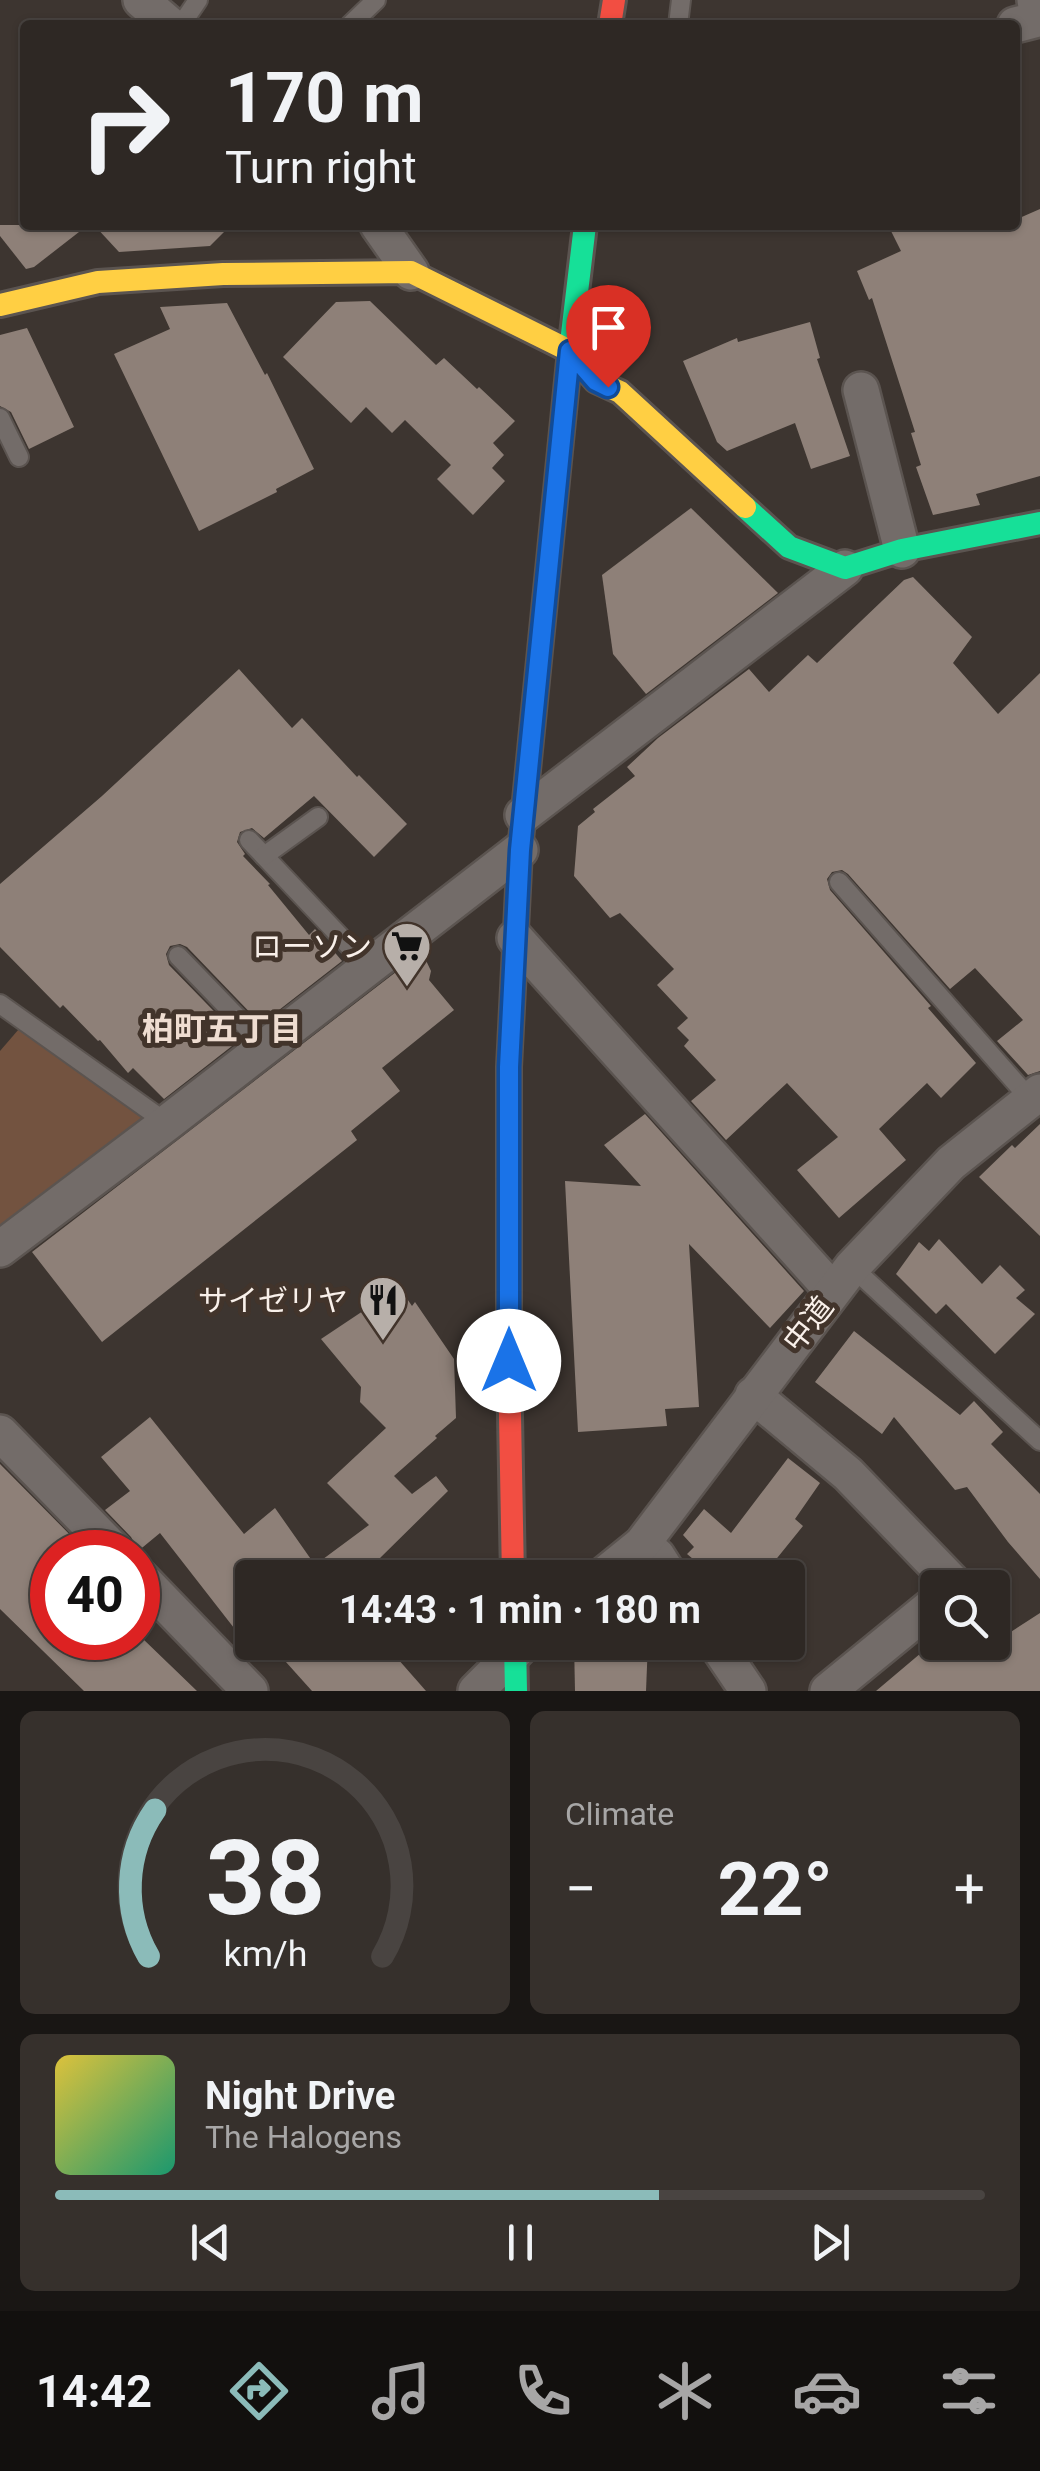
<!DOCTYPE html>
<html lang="en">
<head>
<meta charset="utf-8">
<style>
	:root { --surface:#2e2824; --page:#36302c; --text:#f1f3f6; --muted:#a7a6a6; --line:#494441; --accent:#8bbbb9 }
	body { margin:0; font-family:Roboto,"Noto Sans JP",sans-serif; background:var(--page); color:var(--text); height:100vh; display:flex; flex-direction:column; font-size:38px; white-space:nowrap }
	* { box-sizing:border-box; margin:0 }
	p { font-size:32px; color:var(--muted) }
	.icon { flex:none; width:55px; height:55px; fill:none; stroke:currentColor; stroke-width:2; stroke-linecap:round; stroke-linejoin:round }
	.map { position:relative; height:1691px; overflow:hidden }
	.panel { display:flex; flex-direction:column; gap:20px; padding:20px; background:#191614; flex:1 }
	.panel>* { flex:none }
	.banner { position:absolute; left:20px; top:20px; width:1000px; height:210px; border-radius:10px; box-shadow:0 2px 8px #0004,0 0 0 2px var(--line); background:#2e2824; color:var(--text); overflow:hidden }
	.tools { position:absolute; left:920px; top:1570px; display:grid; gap:20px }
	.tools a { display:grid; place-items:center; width:90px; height:90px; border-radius:10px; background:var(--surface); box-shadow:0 2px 8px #0004,0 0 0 2px var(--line); font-size:50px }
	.speed { position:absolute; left:30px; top:1530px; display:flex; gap:20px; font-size:50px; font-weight:700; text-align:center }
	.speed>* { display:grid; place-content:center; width:130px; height:130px; border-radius:50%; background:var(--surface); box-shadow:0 2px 8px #0004,0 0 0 2px var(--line); line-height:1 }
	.speed .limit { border:15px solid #d22; background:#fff; color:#111 }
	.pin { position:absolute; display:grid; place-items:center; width:85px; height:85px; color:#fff; margin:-102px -42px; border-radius:50% 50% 50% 0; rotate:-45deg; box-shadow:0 0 10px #0007 }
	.pin .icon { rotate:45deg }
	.me { position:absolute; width:110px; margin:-55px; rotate:0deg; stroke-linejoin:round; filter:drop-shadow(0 0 8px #0008) }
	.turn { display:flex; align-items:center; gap:35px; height:210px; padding:0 40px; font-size:45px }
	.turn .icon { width:130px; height:130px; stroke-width:2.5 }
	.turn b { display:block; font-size:70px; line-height:85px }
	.big { font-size:75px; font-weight:700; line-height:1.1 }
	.panel .tile { flex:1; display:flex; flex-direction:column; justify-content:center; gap:15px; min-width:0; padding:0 35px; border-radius:15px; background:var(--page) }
	.panel .dial { align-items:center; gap:0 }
	.dial svg { height:260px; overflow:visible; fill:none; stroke:var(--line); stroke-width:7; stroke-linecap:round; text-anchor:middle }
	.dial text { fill:var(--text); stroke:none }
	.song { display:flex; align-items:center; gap:30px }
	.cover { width:120px; height:120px; border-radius:15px; background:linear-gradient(135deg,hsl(50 70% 55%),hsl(160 70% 35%)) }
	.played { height:10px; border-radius:5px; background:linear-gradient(90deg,var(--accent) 65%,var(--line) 65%) }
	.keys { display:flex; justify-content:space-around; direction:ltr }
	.heat { display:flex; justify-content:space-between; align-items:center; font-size:55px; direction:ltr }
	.panel .tiles { flex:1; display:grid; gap:20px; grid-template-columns:1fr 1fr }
	.tile:last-child { grid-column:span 2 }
	.trip { position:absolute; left:235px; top:1560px; width:570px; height:100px; border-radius:10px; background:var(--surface); box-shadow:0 2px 8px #0004,0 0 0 2px var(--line); font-weight:700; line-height:100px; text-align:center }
	.tab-bar { display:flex; height:160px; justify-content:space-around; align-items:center; background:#12100e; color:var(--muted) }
	.tab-bar .icon { width:70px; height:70px }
	.tab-bar .active { color:var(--accent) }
	.tab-bar b { font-size:45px; color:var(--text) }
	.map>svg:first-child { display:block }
	.green { fill:#735340 }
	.building { fill:#8e8078 }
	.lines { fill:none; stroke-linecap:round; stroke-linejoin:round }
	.lane-casing { stroke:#5b5450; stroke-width:22 }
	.street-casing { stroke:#5b5450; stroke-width:40 }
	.fast-casing { stroke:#5b5450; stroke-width:28 }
	.slow-casing { stroke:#5b5450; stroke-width:28 }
	.jam-casing { stroke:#5b5450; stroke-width:28 }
	.lane { stroke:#736c69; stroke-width:18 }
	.street { stroke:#736c69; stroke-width:35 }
	.fast { stroke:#16e098; stroke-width:22 }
	.slow { stroke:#ffcf43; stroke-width:22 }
	.jam { stroke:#f24e42; stroke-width:22 }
	.route-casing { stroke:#114b97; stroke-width:25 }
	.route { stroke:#1a73e8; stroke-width:18 }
	.labels { text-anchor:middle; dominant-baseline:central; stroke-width:10; stroke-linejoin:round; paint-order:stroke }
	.poi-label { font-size:30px; fill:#f9f0ea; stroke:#42342b; text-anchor:end }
	.street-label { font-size:30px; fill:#f9f0ea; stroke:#42342b }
	.neighbourhood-label { font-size:32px; font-weight:bold; fill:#efddd1; stroke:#42342b }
</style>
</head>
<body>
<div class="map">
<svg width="1040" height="1691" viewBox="0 0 1040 1691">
	<rect width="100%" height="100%" fill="#3d3530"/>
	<polygon class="green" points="25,1022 167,1123 0,1249 0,1051"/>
	<g class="building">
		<polygon points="1040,209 1040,476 976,494 980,505 933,515 916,467 921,465 911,433 915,432 872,298 869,300 857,271 901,251 888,225 1015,225 1015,220"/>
		<polygon points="0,225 88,225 34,267 26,269 0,236"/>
		<polygon points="94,225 231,225 210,246 119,252"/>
		<polygon points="370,301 436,365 444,358 477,389 479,387 515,421 493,443 504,455 492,468 505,481 473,515 437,479 451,465 405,420 392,433 366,407 351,423 283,357 336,302"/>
		<polygon points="227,303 265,375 267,373 314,469 276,489 277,492 199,531 114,354 170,329 160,307"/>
		<polygon points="810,322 820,358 817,359 850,456 811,469 795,423 727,451 717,442 683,361 737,338 738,342"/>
		<polygon points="27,328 74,427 29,449 11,412 0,406 0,335"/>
		<polygon points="691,508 778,593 646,694 613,654 602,575"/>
		<polygon points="913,577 972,637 953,663 998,714 1040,673 1040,1071 1028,1075 997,1041 1023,1020 975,968 950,989 848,874 842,870 832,872 827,879 830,890 931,1006 928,1008 976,1063 941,1098 927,1083 879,1129 906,1160 839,1218 797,1170 838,1137 787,1083 726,1140 691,1101 716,1080 684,1046 689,1040 677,1028 688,1018 657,985 674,969 620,913 610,918 574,876 578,826 595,812 593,809 635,776 627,767 658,738 749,669 769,692 808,655 817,663 904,580"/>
		<polygon points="239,669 292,728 302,718 357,777 359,775 407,824 374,857 314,796 264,838 252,828 240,832 237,842 245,854 243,856 270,884 268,885 309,935 315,929 342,961 261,1024 187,947 180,944 170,946 166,954 169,965 241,1039 164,1099 133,1068 128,1073 100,1040 98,1041 63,1005 60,1008 0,947 0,884 102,796"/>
		<polygon points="422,952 431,971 429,980 454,1010 382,1068 400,1091 351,1131 357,1140 102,1342 32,1252"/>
		<polygon points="645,1114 804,1291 770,1328 689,1244 699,1407 665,1409 667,1426 578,1432 565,1181 641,1186 604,1145"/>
		<polygon points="1040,1124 1040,1236 979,1177 1012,1145 1015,1148"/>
		<polygon points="939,1239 982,1284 1000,1265 1025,1290 1016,1298 1035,1314 995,1354 946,1304 936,1314 896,1274 919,1242 929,1251"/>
		<polygon points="399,1287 412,1306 415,1302 454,1359 456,1418 435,1436 437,1438 394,1476 412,1494 436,1476 448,1491 379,1559 397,1578 252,1578 252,1613 234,1628 160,1533 137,1552 136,1546 131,1537 105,1510 130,1491 101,1457 150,1417 244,1534 275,1508 315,1565 369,1525 327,1483 386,1428 360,1402 361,1387 321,1339"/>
		<polygon points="854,1331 960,1415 974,1401 1003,1432 991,1444 1040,1494 1040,1579 1008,1542 967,1487 955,1490 894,1417 882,1434 815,1382"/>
		<polygon points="788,1458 820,1483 795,1519 803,1526 761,1578 716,1578 687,1554 694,1547 683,1535 704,1509 731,1533"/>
		<polygon points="0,1464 87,1552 52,1552 52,1638 142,1638 197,1691 84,1691 0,1609"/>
		<polygon points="1040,1613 1040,1691 876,1691 934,1642 968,1642 977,1654"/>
		<polygon points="268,1642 383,1642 426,1691 312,1691"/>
		<polygon points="574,1642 648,1642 646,1691 575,1691"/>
	</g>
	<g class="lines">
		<g class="lane-casing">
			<g id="lane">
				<polyline points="181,25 198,0"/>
				<polyline points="350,25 376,0"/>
				<polyline points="678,25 681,0"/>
				<polyline points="0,418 19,457"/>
				<polyline points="249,840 368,966"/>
				<polyline points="264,856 318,817"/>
				<polyline points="839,882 1030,1099"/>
				<polyline points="178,956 265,1046"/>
				<polyline points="0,1004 167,1123"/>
				<polyline points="852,1267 1040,1441"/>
			</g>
		</g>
		<g class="street-casing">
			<g id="street">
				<polyline points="141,0 170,25"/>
				<polyline points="1015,25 1038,19 1035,0"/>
				<polyline points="378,225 411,272"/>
				<polyline points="861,390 902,550"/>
				<polyline points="523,815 845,568"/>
				<polyline points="515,938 833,1291"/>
				<polyline points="0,1249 167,1123 520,850"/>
				<polyline points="753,1395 848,1474 956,1586 954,1588"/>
				<polyline points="0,1433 116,1552"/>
				<polyline points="642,1544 657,1556 671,1578"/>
				<polyline points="138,1575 250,1691"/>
				<polyline points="600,1578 642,1544 852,1267 951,1163 1040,1092"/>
				<polyline points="715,1642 748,1691"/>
				<polyline points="476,1691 525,1642"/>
				<polyline points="828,1691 938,1601"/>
			</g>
		</g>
		<g class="fast-casing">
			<g id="fast">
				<polyline points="745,507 789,547 845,568 902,550 1040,523"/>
				<polyline points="509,1184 509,1067 520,850 570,351 585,225"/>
				<polyline points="515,1642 516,1691"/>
			</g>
		</g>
		<g class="slow-casing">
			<polyline id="slow" points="0,305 98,282 223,274 411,272 570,351 596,381 620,392 745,507"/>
		</g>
		<g class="jam-casing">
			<g id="jam">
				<polyline points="610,25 614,0"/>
				<polyline points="509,1184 509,1361 513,1578"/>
			</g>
		</g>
		<use href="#lane" class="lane"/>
		<use href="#street" class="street"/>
		<use href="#fast" class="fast"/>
		<use href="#slow" class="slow"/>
		<use href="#jam" class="jam"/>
	</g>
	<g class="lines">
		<g class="route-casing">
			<polyline id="route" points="509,1361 509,1067 520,850 570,351 596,381 608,387"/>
		</g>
		<use href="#route" class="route"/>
	</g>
	<defs>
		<g id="supermarket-pin" transform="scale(2.5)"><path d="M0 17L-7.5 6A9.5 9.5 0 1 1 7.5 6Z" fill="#b7afa9" stroke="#42342b"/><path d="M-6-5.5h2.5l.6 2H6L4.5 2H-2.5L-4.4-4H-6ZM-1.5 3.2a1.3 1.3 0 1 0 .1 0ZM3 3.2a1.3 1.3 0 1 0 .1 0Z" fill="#111"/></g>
		<g id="restaurant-pin" transform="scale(2.5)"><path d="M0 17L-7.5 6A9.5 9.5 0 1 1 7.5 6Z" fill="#b7afa9" stroke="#42342b"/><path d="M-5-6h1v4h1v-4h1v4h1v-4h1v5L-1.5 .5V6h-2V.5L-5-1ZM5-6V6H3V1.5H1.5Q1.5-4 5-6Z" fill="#111"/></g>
	</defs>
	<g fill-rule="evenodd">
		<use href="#supermarket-pin" x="407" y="946"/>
		<use href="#restaurant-pin" x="383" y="1300"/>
	</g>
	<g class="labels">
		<g class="poi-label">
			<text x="372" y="946">ローソン</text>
			<text x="348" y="1300">サイゼリヤ</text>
		</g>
		<g class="street-label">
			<text transform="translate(808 1324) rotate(-52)">中道</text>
		</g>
		<g class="neighbourhood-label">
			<text x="222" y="1029">柏町五丁目</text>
		</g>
	</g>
</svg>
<div class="tools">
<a><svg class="icon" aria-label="search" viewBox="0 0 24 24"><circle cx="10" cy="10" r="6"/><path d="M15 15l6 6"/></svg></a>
</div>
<div class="speed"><div class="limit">40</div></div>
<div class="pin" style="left:608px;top:387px;background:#d93025"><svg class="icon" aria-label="arrive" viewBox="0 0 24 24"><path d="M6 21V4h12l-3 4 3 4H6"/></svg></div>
<svg class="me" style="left:509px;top:1361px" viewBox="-20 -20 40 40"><circle r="19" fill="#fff"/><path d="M0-13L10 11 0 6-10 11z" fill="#1a73e8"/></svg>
<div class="trip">14:43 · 1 min · 180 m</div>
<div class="banner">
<div class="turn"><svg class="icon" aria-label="right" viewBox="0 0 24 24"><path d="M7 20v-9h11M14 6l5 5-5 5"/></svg><div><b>170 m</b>Turn right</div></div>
</div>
</div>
<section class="panel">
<div class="tiles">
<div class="tile dial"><svg viewBox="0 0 100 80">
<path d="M14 69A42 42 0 1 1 86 69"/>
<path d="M14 69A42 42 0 0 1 16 24" stroke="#8bbbb9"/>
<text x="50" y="56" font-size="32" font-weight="700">38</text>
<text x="50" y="72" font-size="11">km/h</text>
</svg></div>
<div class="tile"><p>Climate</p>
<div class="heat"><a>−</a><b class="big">22°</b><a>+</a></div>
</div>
<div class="tile">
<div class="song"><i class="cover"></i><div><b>Night Drive</b><p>The Halogens</p></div></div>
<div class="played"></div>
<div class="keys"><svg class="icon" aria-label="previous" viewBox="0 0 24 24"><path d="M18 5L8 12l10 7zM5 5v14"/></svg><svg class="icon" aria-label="pause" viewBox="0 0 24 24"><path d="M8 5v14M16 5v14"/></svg><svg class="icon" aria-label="next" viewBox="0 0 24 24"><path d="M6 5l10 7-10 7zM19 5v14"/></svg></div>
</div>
</div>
</section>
<nav class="tab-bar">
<b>14:42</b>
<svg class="icon active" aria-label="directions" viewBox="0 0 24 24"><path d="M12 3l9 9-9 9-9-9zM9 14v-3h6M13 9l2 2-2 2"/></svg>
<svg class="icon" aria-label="music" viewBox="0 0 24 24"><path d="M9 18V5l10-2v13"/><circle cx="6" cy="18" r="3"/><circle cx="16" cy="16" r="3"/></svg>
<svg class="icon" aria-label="phone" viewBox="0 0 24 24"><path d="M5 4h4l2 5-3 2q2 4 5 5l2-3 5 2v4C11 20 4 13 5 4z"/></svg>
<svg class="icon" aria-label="climate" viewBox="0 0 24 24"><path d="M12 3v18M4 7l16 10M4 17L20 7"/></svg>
<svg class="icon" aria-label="car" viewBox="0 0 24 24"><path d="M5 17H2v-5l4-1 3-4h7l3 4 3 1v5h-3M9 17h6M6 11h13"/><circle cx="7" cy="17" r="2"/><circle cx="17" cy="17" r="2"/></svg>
<svg class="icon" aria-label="filters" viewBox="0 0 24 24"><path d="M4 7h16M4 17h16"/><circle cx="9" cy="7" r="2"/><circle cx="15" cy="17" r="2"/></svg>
</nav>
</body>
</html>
